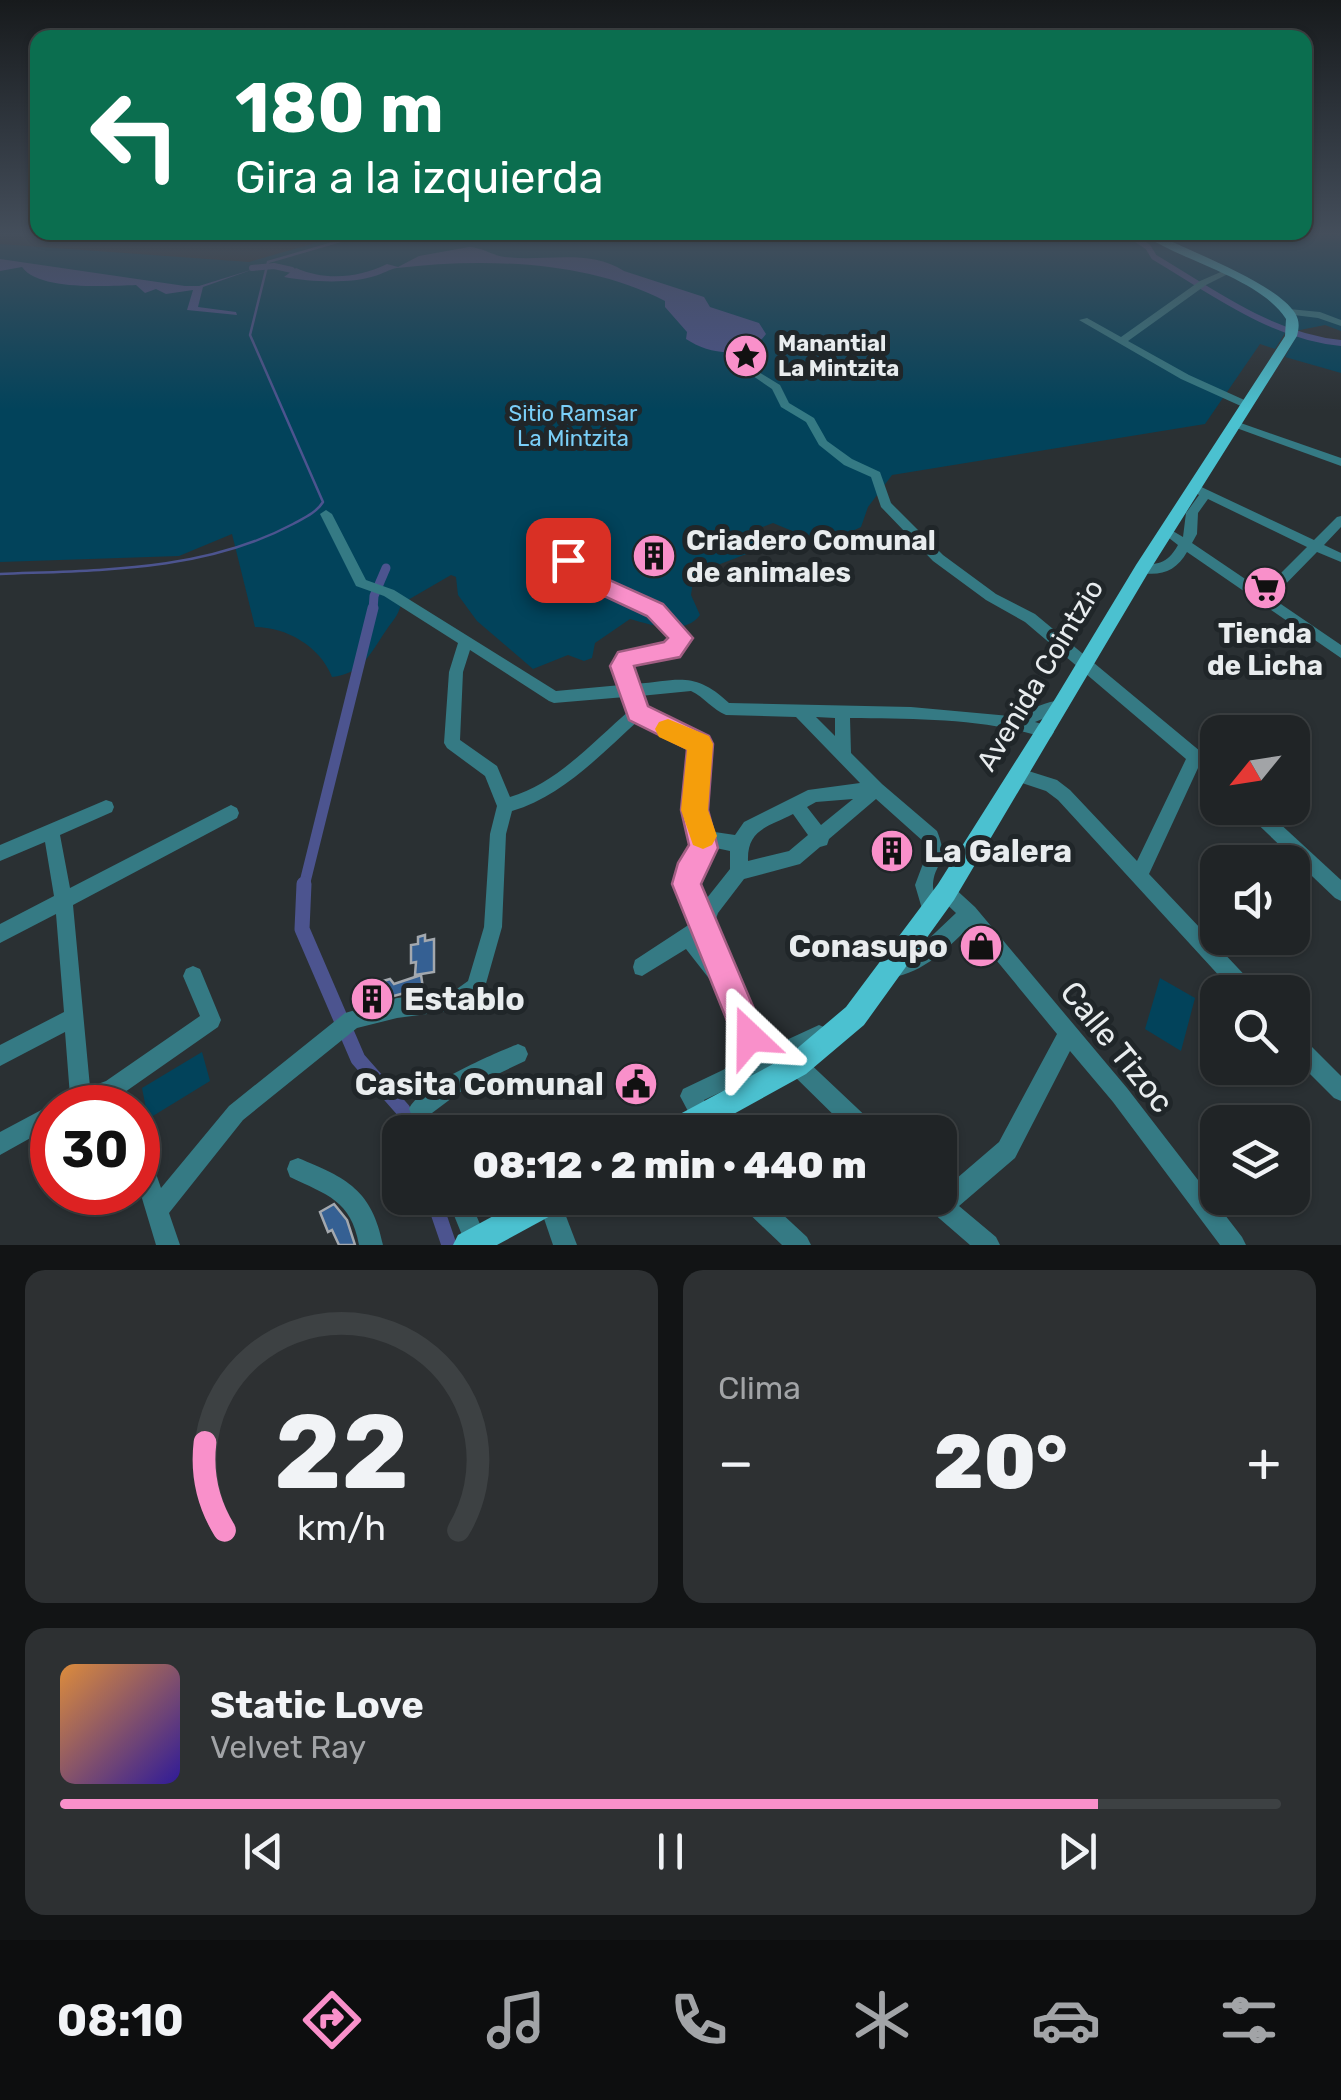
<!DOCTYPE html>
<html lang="es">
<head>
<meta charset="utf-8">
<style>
	:root { --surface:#202426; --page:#2d3032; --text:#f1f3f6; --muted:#a2a4a7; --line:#3d4143; --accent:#f990ca }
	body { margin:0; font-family:Rubik,sans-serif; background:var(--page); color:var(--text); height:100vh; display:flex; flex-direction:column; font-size:38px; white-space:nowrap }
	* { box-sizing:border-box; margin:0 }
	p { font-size:32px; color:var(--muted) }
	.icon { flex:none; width:55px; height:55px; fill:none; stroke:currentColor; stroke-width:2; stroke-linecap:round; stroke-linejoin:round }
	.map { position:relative; height:1245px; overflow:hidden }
	.side { display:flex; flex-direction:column; gap:25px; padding:25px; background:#121415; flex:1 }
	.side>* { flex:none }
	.hud { position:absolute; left:30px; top:30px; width:1282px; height:210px; border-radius:20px; box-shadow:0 2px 8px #0004,0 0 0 2px var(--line); background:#0b6e4f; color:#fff; overflow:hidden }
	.needle { width:65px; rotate:240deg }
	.controls { position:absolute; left:1200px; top:715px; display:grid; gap:20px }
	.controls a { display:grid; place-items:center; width:110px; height:110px; border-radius:20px; background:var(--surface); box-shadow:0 2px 8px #0004,0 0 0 2px var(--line); font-size:50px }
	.speed { position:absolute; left:30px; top:1085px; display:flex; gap:20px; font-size:50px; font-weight:700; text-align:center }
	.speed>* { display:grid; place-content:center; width:130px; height:130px; border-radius:50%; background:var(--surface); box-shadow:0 2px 8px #0004,0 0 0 2px var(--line); line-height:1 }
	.speed .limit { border:15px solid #d22; background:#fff; color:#111 }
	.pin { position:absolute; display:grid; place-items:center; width:85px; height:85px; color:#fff; margin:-42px; border-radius:20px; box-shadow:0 5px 15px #0006 }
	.me { position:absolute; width:110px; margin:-55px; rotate:337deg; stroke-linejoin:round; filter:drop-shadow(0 0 8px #0008) }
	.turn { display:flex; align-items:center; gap:35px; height:210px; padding:0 40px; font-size:45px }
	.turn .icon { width:130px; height:130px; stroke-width:2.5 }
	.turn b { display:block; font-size:70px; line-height:85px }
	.big { font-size:75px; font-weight:800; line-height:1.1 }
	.side .widget { flex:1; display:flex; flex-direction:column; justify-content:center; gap:15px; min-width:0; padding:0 35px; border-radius:20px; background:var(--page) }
	.side .dial { align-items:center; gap:0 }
	.dial svg { height:260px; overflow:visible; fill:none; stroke:var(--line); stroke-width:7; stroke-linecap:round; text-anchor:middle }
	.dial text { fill:var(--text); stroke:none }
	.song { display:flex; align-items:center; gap:30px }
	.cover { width:120px; height:120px; border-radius:15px; background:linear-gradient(135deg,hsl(30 70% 55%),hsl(250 70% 35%)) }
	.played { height:10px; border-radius:5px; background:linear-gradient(90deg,var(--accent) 85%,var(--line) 85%) }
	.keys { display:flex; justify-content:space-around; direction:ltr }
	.heat { display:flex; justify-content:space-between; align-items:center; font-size:55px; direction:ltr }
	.side .tiles { flex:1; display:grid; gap:25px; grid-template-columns:1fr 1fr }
	.widget:last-child { grid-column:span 2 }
	.trip { position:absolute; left:382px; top:1115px; width:575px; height:100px; border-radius:20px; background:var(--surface); box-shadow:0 2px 8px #0004,0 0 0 2px var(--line); font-weight:800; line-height:100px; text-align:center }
	.tab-bar { display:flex; height:160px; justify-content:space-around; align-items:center; background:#0d0e0f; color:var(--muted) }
	.tab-bar .icon { width:70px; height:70px }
	.tab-bar .current { color:var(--accent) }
	.tab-bar b { font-size:45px; color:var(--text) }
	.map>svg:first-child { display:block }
	.green { fill:#02435b }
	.water { fill:#4c548f }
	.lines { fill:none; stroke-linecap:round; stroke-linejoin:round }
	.stream { stroke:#4c548f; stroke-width:2.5 }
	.canal-far3 { stroke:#4c548f; stroke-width:6 }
	.canal-far2 { stroke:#4c548f; stroke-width:9 }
	.canal-far1 { stroke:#4c548f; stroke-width:11 }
	.canal { stroke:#4c548f; stroke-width:15 }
	.building { fill:#356093; stroke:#a3a8ae; stroke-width:2.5 }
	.minor { fill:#357a84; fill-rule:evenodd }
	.major { fill:#4bc1d0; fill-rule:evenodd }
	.route { fill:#f990ca; stroke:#a25e83; stroke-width:2.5 }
	.slow { fill:#f59e0b }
	.labels { text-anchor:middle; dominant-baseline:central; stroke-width:10; stroke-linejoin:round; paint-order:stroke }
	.far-poi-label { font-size:22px; font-weight:bold; fill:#e8ecee; stroke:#202629; text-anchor:start }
	.far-park-label { font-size:22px; fill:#7acff8; stroke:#202629 }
	.poi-label { font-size:28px; font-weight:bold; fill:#e8ecee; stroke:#202629; text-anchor:start }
	.street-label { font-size:28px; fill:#e8ecee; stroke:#202629 }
	.near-poi-label { font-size:32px; font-weight:bold; fill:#e8ecee; stroke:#202629; text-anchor:start }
	.near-street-label { font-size:32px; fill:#e8ecee; stroke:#202629 }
</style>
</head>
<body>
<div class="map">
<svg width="1341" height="1245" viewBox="0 0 1341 1245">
	<rect width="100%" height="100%" fill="#2a3033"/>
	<g class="green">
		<path d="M 343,235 L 1341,235 L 1341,331 L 1325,325 L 1285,333 L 1275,349 L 1260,344 L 1205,424 L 892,475 L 868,507 L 861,527 C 827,544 807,538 773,523 L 750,532 L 753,542 L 749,553 L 694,574 L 691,595 L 700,615 C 685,636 651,625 630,619 L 595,643 L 592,658 L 584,661 L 568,655 L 533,669 L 477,621 L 458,595 L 456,577 L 451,575 L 401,604 C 398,617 392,621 385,632 C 370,654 362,674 332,677 C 320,646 286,627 255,627 L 232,534 L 179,556 L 0,562 L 0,244 L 249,262 Z"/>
		<polygon points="1297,335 1341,341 1341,373 1285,357"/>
		<polygon points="1160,978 1195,998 1181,1051 1145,1029"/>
		<polygon points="202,1052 210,1081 148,1119 142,1088"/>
	</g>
	<g class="water">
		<path d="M 469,247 C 485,248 490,255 505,257 C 545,262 588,248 624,271 L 704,297 L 710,307 L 759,323 L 766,334 C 748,360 710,355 686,339 L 687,332 L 665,307 L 665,301 C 586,260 483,258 397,268 C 389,269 383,274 375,276 C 349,284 311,282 284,277 L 296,268 C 325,281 359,278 387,264 L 398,267 L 419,256 Z"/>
		<path d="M 0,259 L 185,286 L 199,286 L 254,269 L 203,287 L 198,307 L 236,312 L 237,315 L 187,310 L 193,290 L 166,294 L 156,289 L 145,293 L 136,285 C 108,286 39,291 22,267 L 0,271 Z"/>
	</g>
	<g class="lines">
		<path class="stream" d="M 0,574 C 99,570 203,572 293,524 C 304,518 316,513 323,502 L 250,335 L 268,262 L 361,235"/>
		<g class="canal-far3">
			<polyline points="1061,235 1071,238"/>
			<path d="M 1130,235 L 1148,247 L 1154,257 C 1213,292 1271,336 1341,343"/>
			<polyline points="252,268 274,266 292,270"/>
		</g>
		<polyline class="canal-far2" points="373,610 374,596 386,568"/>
		<polyline class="canal-far1" points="304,886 373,608"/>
		<g class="canal">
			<polyline points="304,884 302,929 358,1059 403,1110 410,1132"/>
			<polyline points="433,1198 449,1245"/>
		</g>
	</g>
	<g class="building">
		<polygon points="900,835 912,850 884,867 872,852"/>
		<polygon points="425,935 425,941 434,939 434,972 415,975 416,962 411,963 411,945 418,944 418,937"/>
		<polygon points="421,975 423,988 357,1006 356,989 390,979 394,984"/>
		<polygon points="334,1204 347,1220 355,1245 339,1245 332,1230 328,1232 320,1212"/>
	</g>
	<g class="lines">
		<g class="minor">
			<polygon points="1223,271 1230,273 1206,285 1128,341 1189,375 1251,403 1251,407 1243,407 1181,379 1079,320 1087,318 1121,337 1200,281"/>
			<polygon points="1289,309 1320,312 1341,320 1341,326 1318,318 1286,314 1284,312"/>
			<polygon points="757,371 780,385 789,403 814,418 827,441 852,459 880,472 891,503 943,555 996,594 1035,614 1218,766 1218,783 1198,768 1149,874 1254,985 1256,992 1234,992 1058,800 1046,791 1013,780 1011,775 1013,770 1019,768 1057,780 1070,790 1137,861 1186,759 1025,622 986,600 933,561 881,507 871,477 844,465 819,445 806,422 781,407 772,389 753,376 752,374"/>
			<polygon points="1235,421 1341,458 1341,466 1231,426 1231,422"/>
			<path d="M 1195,484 L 1314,540 L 1337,517 L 1341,516 L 1341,527 L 1324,545 L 1341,553 L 1341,562 L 1317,552 L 1272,598 L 1341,645 L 1341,658 L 1187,552 C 1176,572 1159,577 1137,572 L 1136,569 L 1137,566 C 1158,563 1166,566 1178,545 L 1160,531 L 1166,527 L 1183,537 L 1186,513 L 1199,495 L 1189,488 ZM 1208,499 L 1307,547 L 1263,591 L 1192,543 L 1197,534 L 1198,513 Z"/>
			<path d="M 326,510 L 332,514 L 366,580 L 394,590 L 556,691 L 621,685 L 615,666 L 622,654 L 667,645 L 674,637 C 648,599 594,598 563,560 L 562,541 L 568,537 L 574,541 L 575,558 C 611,593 662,595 689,638 L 676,654 L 632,663 L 629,666 L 636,684 C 679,680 695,671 729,703 L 911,707 L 1020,717 C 1032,708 1052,698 1067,701 L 1069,705 L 1067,709 L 1035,722 L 1051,727 L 1054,732 L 1051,737 L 1046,738 C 984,718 915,719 850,718 L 851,753 L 882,784 L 937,831 C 951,866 933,861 933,887 C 934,899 941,907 937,919 L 931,922 L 925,919 L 915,885 L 927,853 L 924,842 L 876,799 L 829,839 L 827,845 L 820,847 L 800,864 L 744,879 L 718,913 L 713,927 L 760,1037 L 752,1056 L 819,1025 L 826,1028 L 829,1035 L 826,1042 L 798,1055 L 804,1058 L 874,1124 L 876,1132 L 851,1132 L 790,1072 L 787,1065 L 789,1060 L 704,1100 L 721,1132 L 699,1132 L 680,1096 L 683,1089 L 725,1069 L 740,1037 L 718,983 L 711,981 L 686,949 L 642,976 L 635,974 L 633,967 L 635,960 L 693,922 C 677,883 670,884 694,847 L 687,810 L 692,747 L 639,720 C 601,754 563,796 512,811 L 506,834 L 502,927 L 483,994 L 457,1010 L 397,1018 L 357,1028 L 243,1120 L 169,1213 L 180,1245 L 156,1245 L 138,1185 L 138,1142 L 146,1145 L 161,1188 L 229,1106 L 345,1013 L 397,998 L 454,991 L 468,981 L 484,927 L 490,834 L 497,806 L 485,776 L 447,748 L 444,743 L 449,672 L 458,643 L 384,596 L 356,586 L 320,514 ZM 470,650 L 549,701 L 554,703 L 625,697 L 630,710 C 594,741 556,784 510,797 L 497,766 L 460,740 L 463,672 ZM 691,691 C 704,697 713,710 726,715 L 796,717 L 860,783 L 808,790 L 744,822 L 735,835 L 708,831 L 703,810 L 708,744 L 706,739 L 644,708 L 640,696 ZM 816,717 L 835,718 L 835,736 ZM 853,799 L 821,825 L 807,807 L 816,802 ZM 793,814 L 808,835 L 789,851 L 748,861 C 747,829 768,827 793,814 ZM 711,847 L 730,851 L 730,869 L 703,903 C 690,872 700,875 711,847 Z"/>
			<polygon points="106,800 112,802 114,807 112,812 60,835 70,888 225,808 231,805 237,808 239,813 237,818 73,905 90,1087 106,1081 200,1016 183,976 186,969 193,966 200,969 221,1020 218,1027 125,1092 130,1108 109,1108 107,1101 92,1108 52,1108 52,1126 0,1155 0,1132 45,1108 52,1104 56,1106 59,1101 70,1096 65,1032 0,1066 0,1045 64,1012 56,914 0,943 0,924 54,896 45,842 0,861 0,845"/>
			<polygon points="1244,808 1263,808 1341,880 1341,901 1335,898 1246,813"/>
			<path d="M 946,883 L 952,886 L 975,907 L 1127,1088 L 1242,1237 L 1246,1245 L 1220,1245 L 1113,1102 L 1070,1051 L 1015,1158 L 959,1206 L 996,1237 L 1000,1245 L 970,1245 L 925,1206 L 922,1198 L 940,1198 L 940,1190 L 942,1191 L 999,1142 L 1057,1034 L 969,927 C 945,951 925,971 891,978 L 884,976 L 882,969 L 884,962 L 903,957 L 918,949 L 956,913 L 940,898 L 937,892 L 940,886 Z"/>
			<polygon points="1292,1031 1299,1034 1341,1076 1341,1101 1334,1098 1292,1056"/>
			<path d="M 518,1044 L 525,1047 L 528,1054 L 525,1061 L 460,1092 L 432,1113 L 440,1132 L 419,1132 L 409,1109 C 420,1085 493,1054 518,1044 Z"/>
			<path d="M 298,1158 C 347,1178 372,1190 383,1245 L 359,1245 C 351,1200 327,1195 290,1177 L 287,1169 L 290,1161 Z"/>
			<polygon points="447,1198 469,1198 487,1241 486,1245 466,1245"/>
			<polygon points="539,1198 559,1198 577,1245 553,1245 538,1201"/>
			<polygon points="738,1198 765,1198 807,1237 811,1245 782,1245 741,1206"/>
		</g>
		<g class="major">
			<path d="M 1144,235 L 1158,235 C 1191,252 1276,283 1295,313 C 1300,321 1299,328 1297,336 L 1148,573 L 954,900 L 864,1025 L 806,1074 L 701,1132 L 662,1132 L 665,1122 L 788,1056 L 846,1007 L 938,884 L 1055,699 L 1136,565 L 1285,336 L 1286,319 C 1261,279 1182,261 1144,235 Z"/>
			<polygon points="527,1198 569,1198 565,1208 497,1245 453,1245 458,1235"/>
		</g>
	</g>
	<linearGradient id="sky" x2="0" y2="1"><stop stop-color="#171a1c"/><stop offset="0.57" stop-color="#444e5b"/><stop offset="1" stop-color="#444e5b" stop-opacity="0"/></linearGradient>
	<rect width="1341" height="410" fill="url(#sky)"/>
	<polygon class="route" points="568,553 607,579 663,604 693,638 680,657 634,666 648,706 709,736 713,744 708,810 718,848 701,884 766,1037 762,1048 750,1053 738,1048 672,884 678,863 689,845 681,810 687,749 629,720 610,666 618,652 664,642 668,638 647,616 591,590 561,565 558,560"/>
	<polygon class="slow" points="668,719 709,736 713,744 708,810 717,836 712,845 703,849 693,845 681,810 687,750 659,737 655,729 659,722"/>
	<defs>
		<g id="sight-disc" transform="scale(2.25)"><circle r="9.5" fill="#f990ca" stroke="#202629"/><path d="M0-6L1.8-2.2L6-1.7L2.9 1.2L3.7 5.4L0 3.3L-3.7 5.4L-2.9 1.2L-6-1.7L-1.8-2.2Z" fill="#111"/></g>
		<g id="building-disc" transform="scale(2.25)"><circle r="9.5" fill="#f990ca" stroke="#202629"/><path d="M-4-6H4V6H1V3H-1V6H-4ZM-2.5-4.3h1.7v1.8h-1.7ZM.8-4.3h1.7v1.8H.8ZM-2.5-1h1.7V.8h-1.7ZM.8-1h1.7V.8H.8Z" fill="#111"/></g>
		<g id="supermarket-disc" transform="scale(2.25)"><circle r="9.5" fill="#f990ca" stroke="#202629"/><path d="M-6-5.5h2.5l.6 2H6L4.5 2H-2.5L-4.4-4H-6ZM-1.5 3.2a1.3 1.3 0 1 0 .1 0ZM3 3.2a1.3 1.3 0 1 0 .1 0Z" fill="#111"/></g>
		<g id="shop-disc" transform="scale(2.25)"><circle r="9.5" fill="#f990ca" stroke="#202629"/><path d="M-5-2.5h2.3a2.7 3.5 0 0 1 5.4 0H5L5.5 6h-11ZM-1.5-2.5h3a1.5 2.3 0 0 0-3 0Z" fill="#111"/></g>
		<g id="civic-disc" transform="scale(2.25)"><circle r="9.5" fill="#f990ca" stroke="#202629"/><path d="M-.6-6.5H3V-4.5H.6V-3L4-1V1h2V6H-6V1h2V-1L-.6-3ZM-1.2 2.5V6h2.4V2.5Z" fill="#111"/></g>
	</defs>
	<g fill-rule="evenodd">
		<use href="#sight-disc" x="746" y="356"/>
		<use href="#building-disc" x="654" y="556"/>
		<use href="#supermarket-disc" x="1265" y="588"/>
		<use href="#building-disc" x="892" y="851"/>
		<use href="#shop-disc" x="981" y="946"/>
		<use href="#building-disc" x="372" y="999"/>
		<use href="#civic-disc" x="636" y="1084"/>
	</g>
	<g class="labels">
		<g class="far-poi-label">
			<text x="778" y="343">Manantial<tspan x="778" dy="25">La Mintzita</tspan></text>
		</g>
		<g class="far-park-label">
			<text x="573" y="413">Sitio Ramsar<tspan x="573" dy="25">La Mintzita</tspan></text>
		</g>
		<g class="poi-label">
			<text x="686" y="540">Criadero Comunal<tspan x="686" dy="32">de animales</tspan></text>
			<text x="1265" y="633" text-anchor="middle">Tienda<tspan x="1265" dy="32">de Licha</tspan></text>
		</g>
		<g class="street-label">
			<text transform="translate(1040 675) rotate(-59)">Avenida Cointzio</text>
		</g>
		<g class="near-poi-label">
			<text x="924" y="851">La Galera</text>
			<text x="948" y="946" text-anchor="end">Conasupo</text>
			<text x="404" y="999">Establo</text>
			<text x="604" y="1084" text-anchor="end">Casita Comunal</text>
		</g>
		<g class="near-street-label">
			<text transform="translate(1117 1047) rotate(51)">Calle Tizoc</text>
		</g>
	</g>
</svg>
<div class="controls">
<a><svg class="needle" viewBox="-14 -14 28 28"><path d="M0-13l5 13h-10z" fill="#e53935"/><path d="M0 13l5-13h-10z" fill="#a2a4a7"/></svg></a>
<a><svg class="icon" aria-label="sound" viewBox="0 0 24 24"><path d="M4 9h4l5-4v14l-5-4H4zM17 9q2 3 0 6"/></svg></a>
<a><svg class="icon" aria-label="search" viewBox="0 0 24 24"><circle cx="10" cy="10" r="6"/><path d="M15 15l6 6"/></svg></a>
<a><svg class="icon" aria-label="layers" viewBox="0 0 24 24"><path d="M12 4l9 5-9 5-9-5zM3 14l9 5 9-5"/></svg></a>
</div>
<div class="speed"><div class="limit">30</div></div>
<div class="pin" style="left:568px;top:560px;background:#d93025"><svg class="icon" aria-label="arrive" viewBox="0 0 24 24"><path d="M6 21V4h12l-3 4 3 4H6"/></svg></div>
<svg class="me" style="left:750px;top:1037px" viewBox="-20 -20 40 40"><path d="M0-17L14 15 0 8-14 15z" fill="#f990ca" stroke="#fff" stroke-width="4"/></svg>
<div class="trip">08:12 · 2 min · 440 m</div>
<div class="hud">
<div class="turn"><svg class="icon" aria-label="left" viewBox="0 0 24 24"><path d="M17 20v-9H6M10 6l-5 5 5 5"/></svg><div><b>180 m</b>Gira a la izquierda</div></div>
</div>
</div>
<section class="side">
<div class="tiles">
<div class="widget dial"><svg viewBox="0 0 100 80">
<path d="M14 69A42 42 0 1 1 86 69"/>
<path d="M14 69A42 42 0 0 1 8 42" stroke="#f990ca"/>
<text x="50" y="56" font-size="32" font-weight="700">22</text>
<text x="50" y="72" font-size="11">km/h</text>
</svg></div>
<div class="widget"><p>Clima</p>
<div class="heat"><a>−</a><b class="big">20°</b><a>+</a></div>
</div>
<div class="widget">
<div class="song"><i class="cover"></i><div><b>Static Love</b><p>Velvet Ray</p></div></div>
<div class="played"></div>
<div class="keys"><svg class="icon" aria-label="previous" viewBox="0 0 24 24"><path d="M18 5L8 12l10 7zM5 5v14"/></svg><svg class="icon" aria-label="pause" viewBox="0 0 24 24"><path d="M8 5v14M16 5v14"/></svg><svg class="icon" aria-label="next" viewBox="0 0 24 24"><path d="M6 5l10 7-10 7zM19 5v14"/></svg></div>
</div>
</div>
</section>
<nav class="tab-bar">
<b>08:10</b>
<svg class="icon current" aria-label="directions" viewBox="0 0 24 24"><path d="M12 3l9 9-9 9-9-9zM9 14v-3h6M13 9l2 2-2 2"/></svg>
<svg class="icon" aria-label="music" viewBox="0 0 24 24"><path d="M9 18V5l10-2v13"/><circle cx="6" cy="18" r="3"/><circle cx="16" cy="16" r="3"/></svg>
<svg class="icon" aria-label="phone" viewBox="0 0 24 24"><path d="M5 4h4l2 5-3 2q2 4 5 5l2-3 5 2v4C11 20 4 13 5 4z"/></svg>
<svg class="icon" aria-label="climate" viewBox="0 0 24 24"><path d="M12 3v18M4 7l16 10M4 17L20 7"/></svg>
<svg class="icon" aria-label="car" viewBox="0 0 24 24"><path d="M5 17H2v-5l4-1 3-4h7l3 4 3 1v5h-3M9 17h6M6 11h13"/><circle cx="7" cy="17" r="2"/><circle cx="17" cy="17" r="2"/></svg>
<svg class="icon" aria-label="filters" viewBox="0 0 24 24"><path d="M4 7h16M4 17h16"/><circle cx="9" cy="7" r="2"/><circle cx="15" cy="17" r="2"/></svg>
</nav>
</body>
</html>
